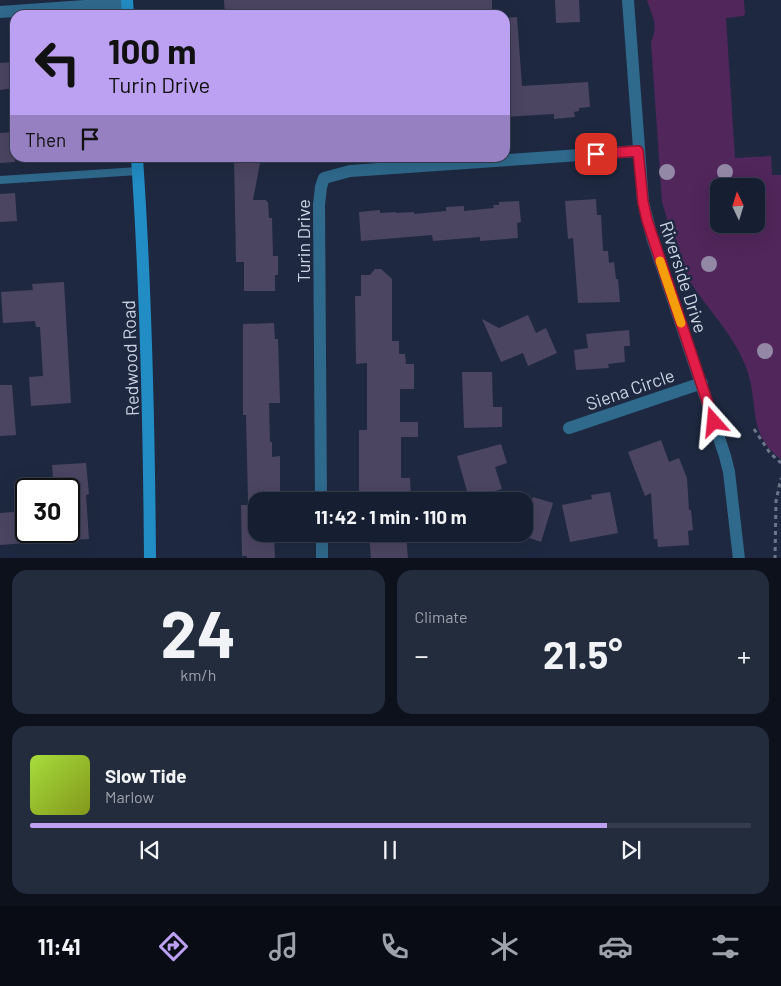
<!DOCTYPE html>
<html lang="en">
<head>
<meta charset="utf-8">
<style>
	:root { --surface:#161f31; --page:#232c3d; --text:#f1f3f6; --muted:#9ea2ab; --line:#353d4d; --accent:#bca0f2 }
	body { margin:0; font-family:Barlow,sans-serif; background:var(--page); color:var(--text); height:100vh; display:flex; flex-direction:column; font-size:19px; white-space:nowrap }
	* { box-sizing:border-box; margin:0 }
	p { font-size:16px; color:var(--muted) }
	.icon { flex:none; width:28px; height:28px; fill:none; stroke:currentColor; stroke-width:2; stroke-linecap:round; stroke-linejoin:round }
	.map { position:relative; height:558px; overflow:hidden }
	.side { display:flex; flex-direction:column; gap:12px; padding:12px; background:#0c111b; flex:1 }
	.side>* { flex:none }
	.banner { position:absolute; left:10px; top:10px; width:500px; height:152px; border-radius:15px; box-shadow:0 5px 20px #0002,0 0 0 1px var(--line); background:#bca0f2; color:#111; overflow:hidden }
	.needle { width:32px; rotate:356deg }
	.tools { position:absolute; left:710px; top:178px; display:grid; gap:10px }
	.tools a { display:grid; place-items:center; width:55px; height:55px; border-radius:10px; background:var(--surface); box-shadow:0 5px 20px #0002,0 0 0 1px var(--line); font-size:25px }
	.speed { position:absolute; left:15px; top:478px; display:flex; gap:10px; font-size:25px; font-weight:700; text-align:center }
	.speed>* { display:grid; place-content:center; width:65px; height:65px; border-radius:50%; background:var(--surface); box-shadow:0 5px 20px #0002,0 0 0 1px var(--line); line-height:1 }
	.speed .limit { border:2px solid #111; border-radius:8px; background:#fff; color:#111 }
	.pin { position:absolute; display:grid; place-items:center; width:42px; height:42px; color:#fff; margin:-21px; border-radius:10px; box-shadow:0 2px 8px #0006 }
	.me { position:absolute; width:55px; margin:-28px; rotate:342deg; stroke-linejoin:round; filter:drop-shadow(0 0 4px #0008) }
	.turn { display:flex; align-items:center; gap:18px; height:105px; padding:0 15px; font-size:22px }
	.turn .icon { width:65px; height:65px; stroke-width:2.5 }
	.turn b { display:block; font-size:35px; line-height:42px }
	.then { display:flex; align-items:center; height:48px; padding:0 15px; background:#0003; gap:10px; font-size:19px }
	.big { font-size:38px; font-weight:700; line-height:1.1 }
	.side .tile { flex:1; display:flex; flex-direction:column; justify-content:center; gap:8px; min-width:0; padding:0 18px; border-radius:15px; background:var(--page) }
	.side .dial { align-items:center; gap:0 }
	.dial b { font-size:65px; line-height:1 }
	.song { display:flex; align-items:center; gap:15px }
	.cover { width:60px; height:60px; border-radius:8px; background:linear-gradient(135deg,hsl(80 70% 55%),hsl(70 70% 35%)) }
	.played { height:5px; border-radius:2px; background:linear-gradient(90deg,var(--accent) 80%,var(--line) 80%) }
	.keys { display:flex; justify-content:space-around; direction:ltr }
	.heat { display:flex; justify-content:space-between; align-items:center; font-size:28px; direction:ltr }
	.side .tiles { flex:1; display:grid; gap:12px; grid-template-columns:1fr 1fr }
	.tile:last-child { grid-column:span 2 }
	.trip { position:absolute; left:248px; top:492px; width:285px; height:50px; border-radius:15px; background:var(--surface); box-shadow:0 5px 20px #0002,0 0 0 1px var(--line); font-weight:700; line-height:50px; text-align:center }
	.tabs { display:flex; height:80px; justify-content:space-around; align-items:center; background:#090c14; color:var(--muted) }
	.tabs .icon { width:35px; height:35px }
	.tabs .selected { color:var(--accent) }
	.tabs b { font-size:22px; color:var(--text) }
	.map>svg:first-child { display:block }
	.green { fill:#51265b; fill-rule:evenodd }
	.building { fill:#4b4562 }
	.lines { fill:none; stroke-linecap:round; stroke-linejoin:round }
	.path { stroke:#6c768a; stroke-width:3; stroke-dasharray:4 4; stroke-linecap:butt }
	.service { stroke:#2f698c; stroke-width:8 }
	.minor { stroke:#2f698c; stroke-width:12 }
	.secondary { stroke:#228cc4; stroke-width:12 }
	.tree { fill:#9488a7 }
	.route-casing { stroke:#92132f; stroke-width:12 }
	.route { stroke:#e11d48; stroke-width:9 }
	.slow { stroke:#f59e0b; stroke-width:9 }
	.labels { text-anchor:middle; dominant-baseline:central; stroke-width:5; stroke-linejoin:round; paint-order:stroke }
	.street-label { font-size:18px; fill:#ccd4e4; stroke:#1e2941 }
</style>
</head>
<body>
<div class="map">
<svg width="781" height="559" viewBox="0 0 781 559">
	<rect width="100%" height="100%" fill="#1e2941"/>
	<path class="green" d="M 647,0 L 744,0 L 745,14 L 743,16 L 726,18 L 735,158 L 771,156 L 772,175 L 781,175 L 781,459 C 747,435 759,404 747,370 C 734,333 707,310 687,277 C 674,255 670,226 662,202 L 651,42 C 659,23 652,17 647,0 ZM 719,186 L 756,186 L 756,224 L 719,224 Z"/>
	<g class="building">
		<polygon points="224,0 492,0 492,12 450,15 225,15"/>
		<polygon points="555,0 579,0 580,22 556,23"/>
		<polygon points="517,17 522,86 588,82 590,107 579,108 579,111 574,112 575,117 554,119 554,114 505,117 505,18"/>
		<polygon points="15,62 15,88 0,90 0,63"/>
		<polygon points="15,132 15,162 0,163 0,133"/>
		<polygon points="234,158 261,158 253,200 266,200 267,202 268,202 269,218 272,218 273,256 278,256 278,275 275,275 275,291 244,291 244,262 236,262"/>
		<polygon points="15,193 17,221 0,222 0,194"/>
		<polygon points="596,199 597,215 601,215 603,251 608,251 609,263 614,262 616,279 618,279 620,302 578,303 573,238 568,239 565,201"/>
		<polygon points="519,201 521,222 517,223 518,238 480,241 480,237 433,241 432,235 361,241 359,212 380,210 380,213 396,212 396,213 414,212 414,214 446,211 446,207 464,206 464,211 494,208 493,205 499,205 499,202"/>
		<polygon points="375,269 381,269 392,279 392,341 399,341 399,354 405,354 406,364 414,364 414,389 400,389 400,422 418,422 418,437 401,437 401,478 410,478 411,501 362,501 362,498 359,497 359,430 367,430 367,363 356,364 355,296 361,296 361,275 370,275"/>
		<polygon points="64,282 71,403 31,406 29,377 43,376 40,327 36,327 35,321 3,323 1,292 33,290 32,284"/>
		<polygon points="528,315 536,333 546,328 557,353 528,366 523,353 501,362 482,319 499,328"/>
		<polygon points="274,323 275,339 278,339 280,403 269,403 270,442 272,442 272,457 280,456 280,501 248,501 246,415 243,415 243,324"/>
		<polygon points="629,330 630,346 624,346 625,362 608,364 609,368 576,370 574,350 588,348 586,334"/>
		<polygon points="462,372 492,372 493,407 502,407 502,427 464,428"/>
		<polygon points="0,385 12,385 16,435 0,436"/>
		<polygon points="661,440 669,462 679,458 687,478 689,510 691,510 693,530 688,531 689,545 658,547 657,539 654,539 651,493 645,496 628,452"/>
		<polygon points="501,444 507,463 495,467 502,489 469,498 457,456"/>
		<polygon points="86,463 89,494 86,495 89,539 69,540 69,489 54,489 52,465"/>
		<polygon points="610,492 618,533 570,542 562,505 592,499 591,495"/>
		<polygon points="533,497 553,503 541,542 524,536 524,506 529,508"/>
		<polygon points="241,505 256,505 256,534 274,534 275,559 247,559 247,556 242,556"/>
		<polygon points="26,511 26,543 0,545 0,513"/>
		<polygon points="369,534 406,534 408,559 371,559"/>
	</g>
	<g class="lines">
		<g class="path">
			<polyline points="754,429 770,453 781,463"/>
			<polyline points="775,559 776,501 781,478"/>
		</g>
		<polyline class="service" points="0,180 138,171"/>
		<g class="minor">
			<polyline points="628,0 643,202 652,237 725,456 729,472 739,559"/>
			<polyline points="0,12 127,3"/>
			<polyline points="569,428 702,383"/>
			<polyline points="321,501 319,205 321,187 324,178 350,171 638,151"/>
			<polyline points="322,534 322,559"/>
		</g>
		<g class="secondary">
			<polyline points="127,0 128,15"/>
			<path d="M 137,158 C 146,291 149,425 150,559"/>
		</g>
	</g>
	<g class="tree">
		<circle cx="667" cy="172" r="8"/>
		<circle cx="725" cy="172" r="8"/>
		<circle cx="709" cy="264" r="8"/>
		<circle cx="765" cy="351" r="8"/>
	</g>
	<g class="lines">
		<g class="route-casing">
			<polyline id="route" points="596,154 638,151 643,202 647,220 714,422"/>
		</g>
		<use href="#route" class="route"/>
		<polyline class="slow" points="660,261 681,323"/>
	</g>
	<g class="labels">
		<g class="street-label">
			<text transform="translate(303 241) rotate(-90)">Turin Drive</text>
			<text transform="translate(684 277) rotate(72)">Riverside Drive</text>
			<text transform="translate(130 358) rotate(-92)">Redwood Road</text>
			<text transform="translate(630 389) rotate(-19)">Siena Circle</text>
		</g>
	</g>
</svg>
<div class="tools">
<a><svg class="needle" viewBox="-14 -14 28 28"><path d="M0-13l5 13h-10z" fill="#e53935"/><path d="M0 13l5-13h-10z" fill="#9ea2ab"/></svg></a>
</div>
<div class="speed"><div class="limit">30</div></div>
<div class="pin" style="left:596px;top:154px;background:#d93025"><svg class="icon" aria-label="arrive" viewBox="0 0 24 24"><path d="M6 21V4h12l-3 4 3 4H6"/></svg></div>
<svg class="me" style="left:714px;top:422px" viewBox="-20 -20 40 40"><path d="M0-17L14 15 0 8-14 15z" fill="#e11d48" stroke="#fff" stroke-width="4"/></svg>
<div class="trip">11:42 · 1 min · 110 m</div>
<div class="banner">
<div class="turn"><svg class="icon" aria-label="left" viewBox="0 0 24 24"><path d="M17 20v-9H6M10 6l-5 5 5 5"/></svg><div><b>100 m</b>Turin Drive</div></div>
<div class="then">Then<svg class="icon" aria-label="arrive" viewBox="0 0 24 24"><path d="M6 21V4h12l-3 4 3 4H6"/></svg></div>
</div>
</div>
<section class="side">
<div class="tiles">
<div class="tile dial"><b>24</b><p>km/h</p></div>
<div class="tile"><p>Climate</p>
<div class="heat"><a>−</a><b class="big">21.5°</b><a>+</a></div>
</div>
<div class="tile">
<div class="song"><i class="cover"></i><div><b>Slow Tide</b><p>Marlow</p></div></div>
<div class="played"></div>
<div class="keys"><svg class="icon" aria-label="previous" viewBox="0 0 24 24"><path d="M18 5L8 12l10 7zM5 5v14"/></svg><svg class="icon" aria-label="pause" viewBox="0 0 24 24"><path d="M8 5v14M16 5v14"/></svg><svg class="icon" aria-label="next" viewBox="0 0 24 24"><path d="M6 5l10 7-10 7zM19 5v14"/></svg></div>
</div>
</div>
</section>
<nav class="tabs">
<b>11:41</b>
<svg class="icon selected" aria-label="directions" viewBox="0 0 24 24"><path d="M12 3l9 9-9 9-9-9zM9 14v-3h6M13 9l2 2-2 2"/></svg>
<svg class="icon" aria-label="music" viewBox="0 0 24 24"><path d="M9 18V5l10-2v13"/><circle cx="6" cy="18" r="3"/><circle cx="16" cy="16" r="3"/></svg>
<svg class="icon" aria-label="phone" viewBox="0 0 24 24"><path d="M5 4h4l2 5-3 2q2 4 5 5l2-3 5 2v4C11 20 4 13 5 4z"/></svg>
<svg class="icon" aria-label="climate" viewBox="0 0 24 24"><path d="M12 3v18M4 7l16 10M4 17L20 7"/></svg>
<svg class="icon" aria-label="car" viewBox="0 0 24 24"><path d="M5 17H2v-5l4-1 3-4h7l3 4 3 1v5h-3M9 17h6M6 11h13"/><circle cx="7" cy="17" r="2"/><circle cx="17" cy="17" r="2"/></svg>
<svg class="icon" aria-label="filters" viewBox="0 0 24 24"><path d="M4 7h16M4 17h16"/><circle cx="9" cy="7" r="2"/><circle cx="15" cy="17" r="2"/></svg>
</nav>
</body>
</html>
